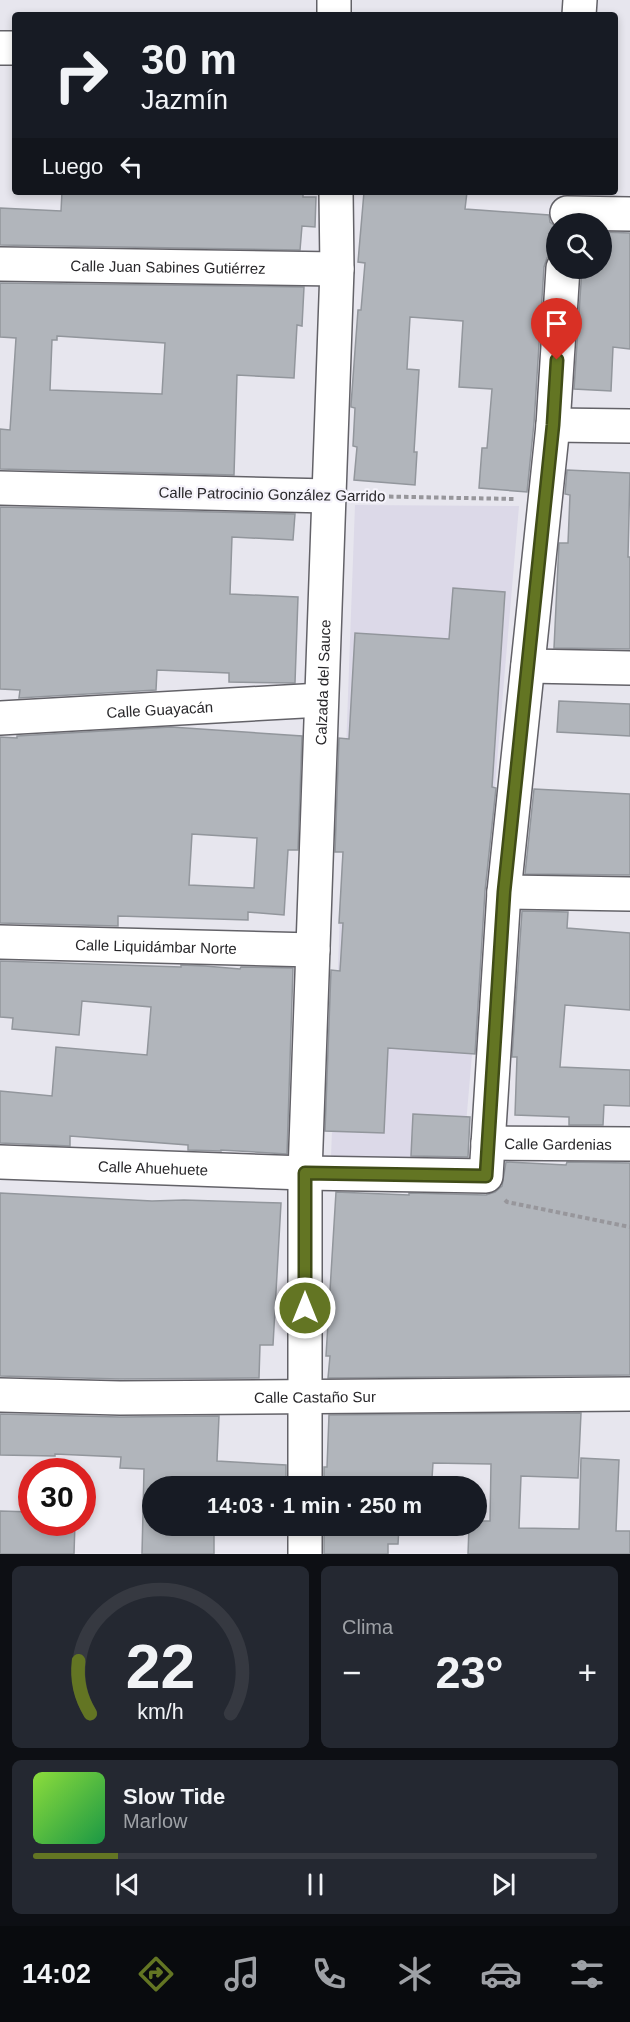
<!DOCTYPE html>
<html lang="es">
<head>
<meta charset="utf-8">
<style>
	:root { --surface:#171b24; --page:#242831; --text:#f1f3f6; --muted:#9ea1a6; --line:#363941; --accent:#637523 }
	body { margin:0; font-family:Arial,sans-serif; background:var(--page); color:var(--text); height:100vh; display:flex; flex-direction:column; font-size:22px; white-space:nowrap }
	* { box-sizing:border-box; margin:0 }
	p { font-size:20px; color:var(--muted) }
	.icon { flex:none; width:33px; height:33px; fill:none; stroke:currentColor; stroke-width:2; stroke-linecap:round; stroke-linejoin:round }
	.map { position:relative; height:1554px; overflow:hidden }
	.side { display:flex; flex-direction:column; gap:12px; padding:12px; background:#0d0f14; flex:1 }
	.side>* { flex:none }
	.banner { position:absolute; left:12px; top:12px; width:606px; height:183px; border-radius:6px; box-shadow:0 3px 9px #0003; background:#171b24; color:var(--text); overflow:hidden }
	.tools { position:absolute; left:546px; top:213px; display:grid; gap:12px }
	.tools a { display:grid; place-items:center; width:66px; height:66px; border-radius:50%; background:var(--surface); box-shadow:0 3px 9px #0003; font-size:30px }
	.speed { position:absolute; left:18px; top:1458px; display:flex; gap:12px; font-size:30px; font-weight:700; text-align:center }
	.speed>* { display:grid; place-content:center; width:78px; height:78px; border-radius:50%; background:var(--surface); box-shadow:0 3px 9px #0003; line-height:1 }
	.speed .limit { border:9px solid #d22; background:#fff; color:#111 }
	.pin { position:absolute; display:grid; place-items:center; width:51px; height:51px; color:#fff; margin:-62px -26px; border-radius:50% 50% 50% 0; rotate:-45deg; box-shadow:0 0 6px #0007 }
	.pin .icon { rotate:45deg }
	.me { position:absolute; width:66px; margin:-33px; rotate:0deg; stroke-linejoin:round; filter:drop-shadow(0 0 4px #0008) }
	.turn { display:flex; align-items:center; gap:21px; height:126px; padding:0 30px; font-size:27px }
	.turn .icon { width:78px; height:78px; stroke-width:2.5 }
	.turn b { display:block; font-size:42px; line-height:51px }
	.then { display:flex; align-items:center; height:57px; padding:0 30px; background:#0003; gap:12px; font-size:22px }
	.big { font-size:45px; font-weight:700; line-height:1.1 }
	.side .tile { flex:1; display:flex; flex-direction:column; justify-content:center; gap:9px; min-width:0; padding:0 21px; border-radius:9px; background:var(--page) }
	.side .dial { align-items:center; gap:0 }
	.dial svg { height:156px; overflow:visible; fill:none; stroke:var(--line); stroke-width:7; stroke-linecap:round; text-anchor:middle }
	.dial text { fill:var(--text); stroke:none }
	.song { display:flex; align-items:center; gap:18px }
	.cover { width:72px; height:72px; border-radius:9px; background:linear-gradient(135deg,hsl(90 70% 55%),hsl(140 70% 35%)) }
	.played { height:6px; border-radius:3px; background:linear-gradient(90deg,var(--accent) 15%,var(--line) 15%) }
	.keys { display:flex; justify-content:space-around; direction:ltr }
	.heat { display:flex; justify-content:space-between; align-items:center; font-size:33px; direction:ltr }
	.side .tiles { flex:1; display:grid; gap:12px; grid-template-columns:1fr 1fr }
	.tile:last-child { grid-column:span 2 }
	.trip { position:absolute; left:142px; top:1476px; width:345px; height:60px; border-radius:30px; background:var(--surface); box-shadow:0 3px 9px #0003; font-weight:700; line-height:60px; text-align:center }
	.tab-bar { display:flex; height:96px; justify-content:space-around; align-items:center; background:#090b0e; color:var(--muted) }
	.tab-bar .icon { width:42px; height:42px }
	.tab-bar .selected { color:var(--accent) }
	.tab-bar b { font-size:27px; color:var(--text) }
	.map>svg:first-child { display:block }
	.built { fill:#dcd9e8 }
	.building { fill:#b1b5bb; stroke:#92969c; stroke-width:1.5; fill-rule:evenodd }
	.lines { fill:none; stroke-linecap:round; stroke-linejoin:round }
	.minor-casing { stroke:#636268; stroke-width:36 }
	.path { stroke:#97969b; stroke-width:4; stroke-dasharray:4.5 3; stroke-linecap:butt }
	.minor { stroke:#fff; stroke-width:33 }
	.route-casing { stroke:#404c17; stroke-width:15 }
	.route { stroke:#637523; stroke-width:10 }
	.labels { text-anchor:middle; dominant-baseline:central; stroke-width:4.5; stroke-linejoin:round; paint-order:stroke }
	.street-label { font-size:15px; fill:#28272a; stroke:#f5f3fb }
</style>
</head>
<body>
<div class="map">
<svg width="630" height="1554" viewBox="0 0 630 1554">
	<rect width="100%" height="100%" fill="#e7e6ee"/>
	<polygon class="built" points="355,505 519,506 463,1159 331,1157"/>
	<g class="building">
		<polygon points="62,192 303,192 303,197 316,197 315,227 302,226 300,250 0,245 0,208 61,211"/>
		<polygon points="364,192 467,192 465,209 549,215 550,222 556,227 554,252 547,258 544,267 534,423 527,492 479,488 482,448 487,448 492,389 459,387 463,321 410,317 407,369 419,370 414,452 417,452 415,485 354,480 357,447 353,446 355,408 351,407 351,405 358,310 361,310 365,263 358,262"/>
		<polygon points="602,232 630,233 630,349 613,347 611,391 574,389 582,268 602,268"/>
		<path d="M 0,283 L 304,287 L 302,326 L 297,325 L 294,378 L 237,375 L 234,475 L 0,469 L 0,429 L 10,430 L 16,338 L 0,337 ZM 57,336 L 165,343 L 162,394 L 50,390 L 52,340 L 57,340 Z"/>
		<polygon points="567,470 630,473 628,557 630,557 630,649 554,648 559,543 568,543 570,495 565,494"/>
		<polygon points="0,507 295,514 293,540 232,537 230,594 298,597 295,683 229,682 229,673 157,670 156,690 19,698 20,690 0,689"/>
		<polygon points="453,588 505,592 492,787 496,788 485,891 475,1054 388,1048 384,1133 325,1131 331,970 340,971 343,923 339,923 343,852 335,852 339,738 349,739 355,633 449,639"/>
		<polygon points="559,701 630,704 630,736 557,732"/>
		<path d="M 171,727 L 302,736 L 298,850 L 288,850 L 284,915 L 248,912 L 248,920 L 118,916 L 118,926 L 0,923 L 0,737 L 17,738 L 17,736 ZM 192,834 L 257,838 L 254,888 L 189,885 Z"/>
		<polygon points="534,789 630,794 630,875 525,874"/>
		<polygon points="522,911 568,912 567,928 630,933 630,1010 565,1005 560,1067 630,1070 630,1106 604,1105 603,1125 569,1125 569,1117 515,1115 517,1057 512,1057"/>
		<polygon points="0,961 181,967 181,965 205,966 240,969 241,967 293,968 287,1154 221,1150 221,1151 188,1150 188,1145 70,1136 70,1146 0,1143 0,1091 52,1096 56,1047 147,1055 151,1007 82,1001 79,1035 12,1029 13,1018 0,1017"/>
		<polygon points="413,1114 470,1117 468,1157 411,1156"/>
		<polygon points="506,1162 566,1165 567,1162 630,1163 630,1375 328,1378 330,1356 326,1356 336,1192 409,1195 409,1193 486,1195 495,1192 502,1186"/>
		<polygon points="0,1193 152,1201 184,1200 281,1203 273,1345 260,1345 259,1378 120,1379 0,1376"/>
		<polygon points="581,1413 578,1478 521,1476 519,1528 579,1529 581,1458 619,1460 616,1531 630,1531 630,1554 468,1554 469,1526 477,1526 477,1521 490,1521 491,1464 433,1463 432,1478 400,1477 400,1486 324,1486 324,1467 327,1467 329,1415"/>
		<polygon points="0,1414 120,1417 219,1416 217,1461 286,1465 286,1486 153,1486 153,1526 214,1526 214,1554 142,1554 144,1469 120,1468 121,1457 55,1454 55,1456 0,1455"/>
		<polygon points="0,1511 32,1512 32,1522 75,1522 74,1554 0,1554"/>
		<polygon points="324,1526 399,1526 398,1544 388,1544 388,1554 324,1554"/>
	</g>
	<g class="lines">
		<g class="minor-casing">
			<g id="minor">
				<polyline points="334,0 334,15"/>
				<polyline points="579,15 580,0"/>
				<polyline points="0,48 15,48"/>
				<polyline points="567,213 630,214"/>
				<path id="s1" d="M 0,264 L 337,269"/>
				<polyline points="553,425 630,426"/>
				<polyline points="0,488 328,496"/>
				<polyline points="528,666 630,668"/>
				<path id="s2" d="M 0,718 L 321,700"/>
				<polyline points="504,892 630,894"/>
				<path id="s3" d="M 0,942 L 313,950"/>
				<path id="s4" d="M 488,1143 L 630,1144"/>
				<path id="s5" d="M 0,1162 L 305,1173 L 486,1176 L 504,892 L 553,425 L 563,268"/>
				<path id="s6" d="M 0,1395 L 120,1398 L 630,1394"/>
				<path id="s7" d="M 305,1486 L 305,1173 L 337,269 L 336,192"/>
				<polyline points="305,1526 305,1554"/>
			</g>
		</g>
		<g class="path">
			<polyline points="359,496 514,499"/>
			<polyline points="505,1200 507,1202 630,1227"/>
		</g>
		<use href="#minor" class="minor"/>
	</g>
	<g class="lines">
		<g class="route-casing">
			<polyline id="route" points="305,1308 305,1173 486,1176 504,892 553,425 557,360"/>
		</g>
		<use href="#route" class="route"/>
	</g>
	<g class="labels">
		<g class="street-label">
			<text stroke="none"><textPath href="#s1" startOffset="168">Calle Juan Sabines Gutiérrez</textPath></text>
			<text transform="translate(272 494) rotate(1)">Calle Patrocinio González Garrido</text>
			<text stroke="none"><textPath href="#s7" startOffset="804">Calzada del Sauce</textPath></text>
			<text stroke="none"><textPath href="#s2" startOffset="160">Calle Guayacán</textPath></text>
			<text stroke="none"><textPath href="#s3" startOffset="156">Calle Liquidámbar Norte</textPath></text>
			<text stroke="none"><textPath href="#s4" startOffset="70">Calle Gardenias</textPath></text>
			<text stroke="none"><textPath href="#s5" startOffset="153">Calle Ahuehuete</textPath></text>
			<text stroke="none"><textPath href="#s6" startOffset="315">Calle Castaño Sur</textPath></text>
		</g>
	</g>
</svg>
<div class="tools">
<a><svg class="icon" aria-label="search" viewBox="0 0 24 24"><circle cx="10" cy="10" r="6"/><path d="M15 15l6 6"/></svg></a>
</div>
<div class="speed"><div class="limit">30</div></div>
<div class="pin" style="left:557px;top:360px;background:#d93025"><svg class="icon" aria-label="arrive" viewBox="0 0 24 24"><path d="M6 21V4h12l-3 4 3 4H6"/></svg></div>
<svg class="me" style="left:305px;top:1308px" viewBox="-20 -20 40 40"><circle r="17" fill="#637523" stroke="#fff" stroke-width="3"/><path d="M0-11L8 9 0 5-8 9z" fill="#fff"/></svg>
<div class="trip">14:03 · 1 min · 250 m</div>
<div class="banner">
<div class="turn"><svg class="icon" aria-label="right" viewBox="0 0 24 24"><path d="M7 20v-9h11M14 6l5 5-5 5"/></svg><div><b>30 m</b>Jazmín</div></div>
<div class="then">Luego<svg class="icon" aria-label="left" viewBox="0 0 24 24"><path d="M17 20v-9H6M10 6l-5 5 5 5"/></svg></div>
</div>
</div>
<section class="side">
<div class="tiles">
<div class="tile dial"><svg viewBox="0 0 100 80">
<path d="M14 69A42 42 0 1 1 86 69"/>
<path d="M14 69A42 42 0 0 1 8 42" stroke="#637523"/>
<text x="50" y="56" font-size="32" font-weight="700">22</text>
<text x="50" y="72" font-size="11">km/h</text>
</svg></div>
<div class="tile"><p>Clima</p>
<div class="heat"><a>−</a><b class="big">23°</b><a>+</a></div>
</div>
<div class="tile">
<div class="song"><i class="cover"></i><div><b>Slow Tide</b><p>Marlow</p></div></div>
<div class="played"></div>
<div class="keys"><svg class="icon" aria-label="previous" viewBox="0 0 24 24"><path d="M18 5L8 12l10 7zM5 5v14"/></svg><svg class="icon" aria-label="pause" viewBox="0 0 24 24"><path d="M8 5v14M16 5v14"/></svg><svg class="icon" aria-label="next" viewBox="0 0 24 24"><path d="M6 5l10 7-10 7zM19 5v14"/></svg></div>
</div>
</div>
</section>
<nav class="tab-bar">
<b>14:02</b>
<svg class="icon selected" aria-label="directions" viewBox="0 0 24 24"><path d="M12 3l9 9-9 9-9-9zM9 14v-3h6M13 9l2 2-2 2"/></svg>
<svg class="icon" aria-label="music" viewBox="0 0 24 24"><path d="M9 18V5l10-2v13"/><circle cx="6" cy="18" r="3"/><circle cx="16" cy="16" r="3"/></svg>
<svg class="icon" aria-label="phone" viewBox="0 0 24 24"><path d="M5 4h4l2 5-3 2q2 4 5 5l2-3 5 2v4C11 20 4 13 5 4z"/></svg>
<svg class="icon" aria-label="climate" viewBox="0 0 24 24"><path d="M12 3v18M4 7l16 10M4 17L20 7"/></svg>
<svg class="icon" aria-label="car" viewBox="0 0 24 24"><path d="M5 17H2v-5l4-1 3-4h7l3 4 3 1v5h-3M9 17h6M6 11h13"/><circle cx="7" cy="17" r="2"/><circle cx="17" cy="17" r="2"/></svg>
<svg class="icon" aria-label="filters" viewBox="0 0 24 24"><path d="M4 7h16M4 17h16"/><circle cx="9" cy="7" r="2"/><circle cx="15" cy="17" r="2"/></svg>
</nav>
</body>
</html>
